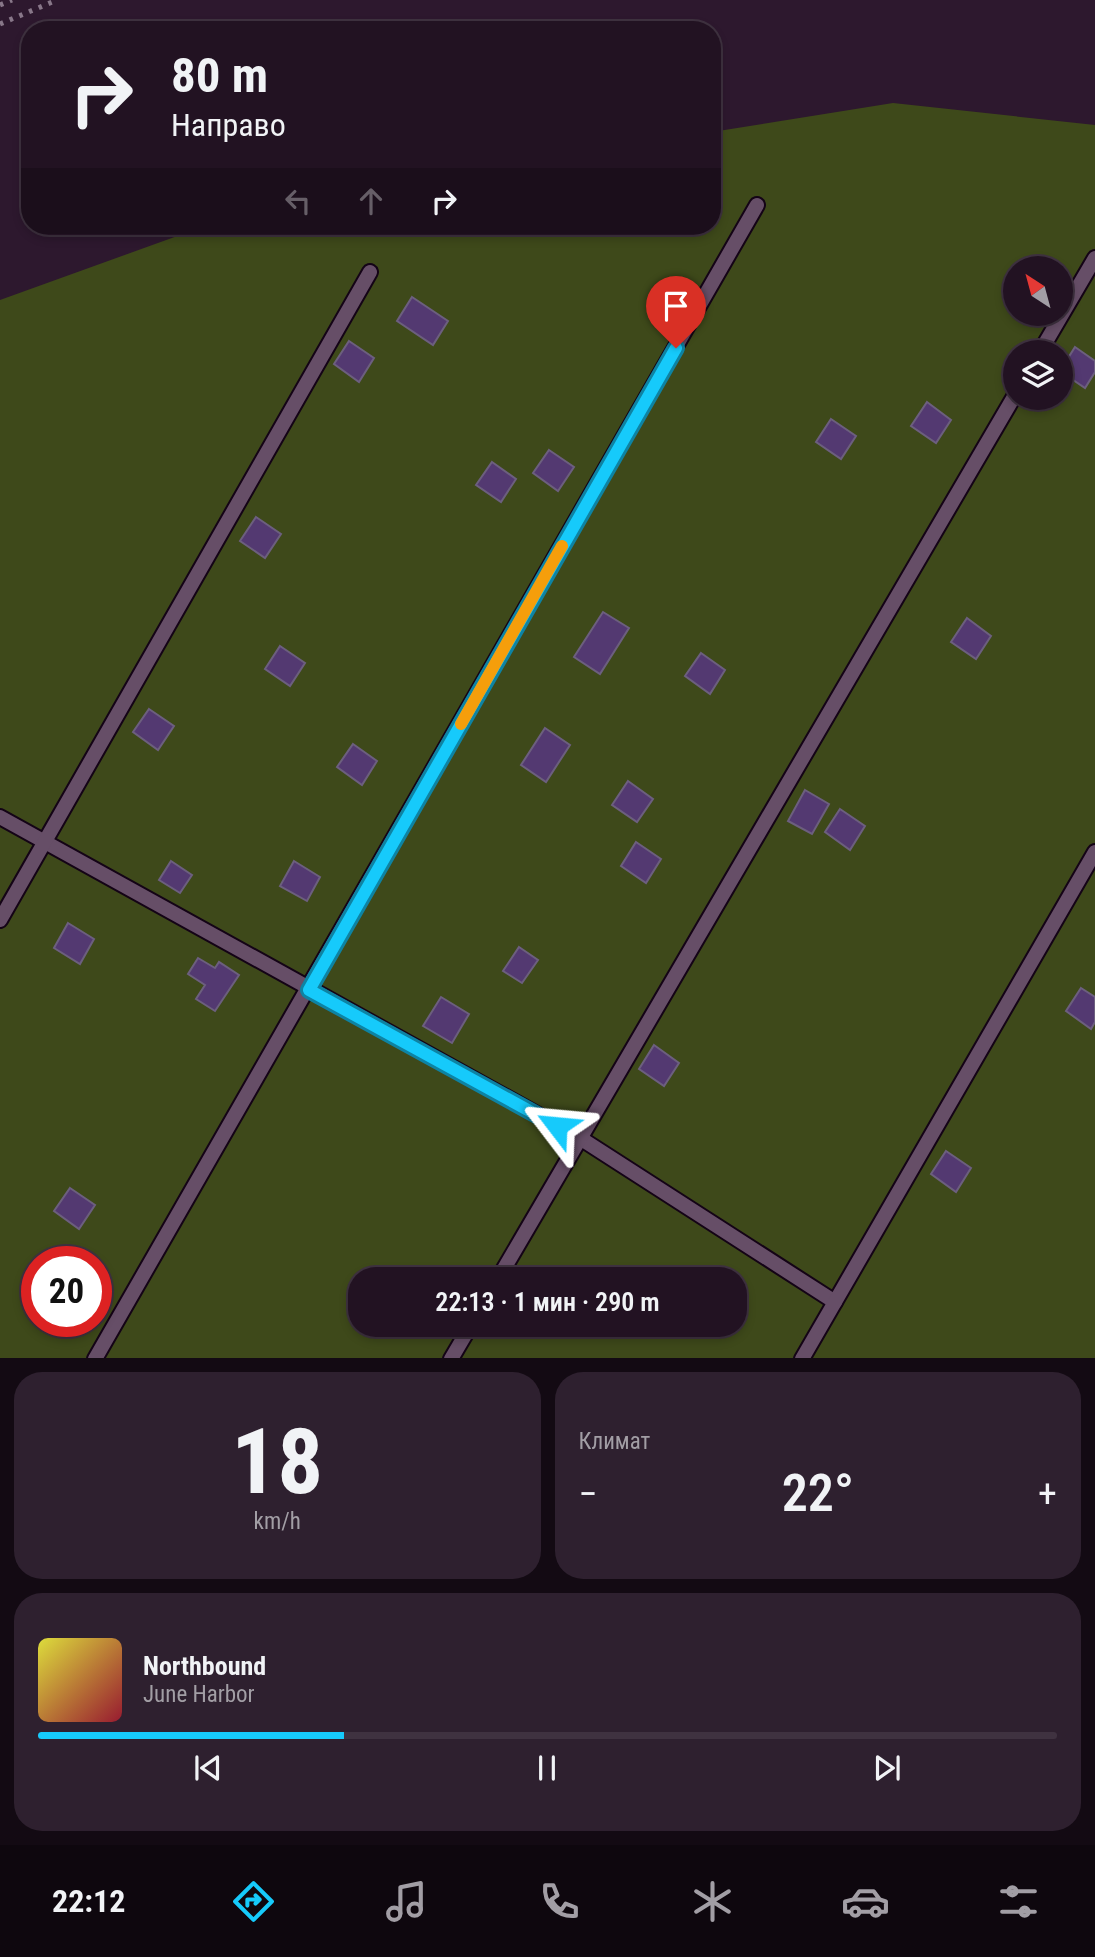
<!DOCTYPE html>
<html lang="ru">
<head>
<meta charset="utf-8">
<style>
	:root { --surface:#221222; --page:#2e202f; --text:#f1f3f6; --muted:#a29ea5; --line:#3f3240; --accent:#16cafb }
	body { margin:0; font-family:"Roboto Condensed",sans-serif; background:var(--page); color:var(--text); height:100vh; display:flex; flex-direction:column; font-size:26px; white-space:nowrap }
	* { box-sizing:border-box; margin:0 }
	p { font-size:23px; color:var(--muted) }
	.icon { flex:none; width:38px; height:38px; fill:none; stroke:currentColor; stroke-width:2; stroke-linecap:round; stroke-linejoin:round }
	.map { position:relative; height:1358px; overflow:hidden }
	.drawer { display:flex; flex-direction:column; gap:14px; padding:14px; background:#130a13; flex:1 }
	.drawer>* { flex:none }
	.top-card { position:absolute; left:21px; top:21px; width:700px; height:214px; border-radius:28px; box-shadow:0 4px 10px #0003,0 0 0 2px var(--line); background:#221222; color:var(--text); overflow:hidden }
	.needle { width:46px; rotate:324deg }
	.controls { position:absolute; left:1003px; top:256px; display:grid; gap:14px }
	.controls a { display:grid; place-items:center; width:70px; height:70px; border-radius:50%; background:var(--surface); box-shadow:0 4px 10px #0003,0 0 0 2px var(--line); font-size:35px }
	.speed { position:absolute; left:21px; top:1246px; display:flex; gap:14px; font-size:35px; font-weight:700; text-align:center }
	.speed>* { display:grid; place-content:center; width:91px; height:91px; border-radius:50%; background:var(--surface); box-shadow:0 4px 10px #0003,0 0 0 2px var(--line); line-height:1 }
	.speed .limit { border:10px solid #d22; background:#fff; color:#111 }
	.pin { position:absolute; display:grid; place-items:center; width:60px; height:60px; color:#fff; margin:-72px -30px; border-radius:50% 50% 50% 0; rotate:-45deg; box-shadow:0 0 7px #0007 }
	.pin .icon { rotate:45deg }
	.me { position:absolute; width:77px; margin:-38px; rotate:299deg; stroke-linejoin:round; filter:drop-shadow(0 0 5px #0008) }
	.turn { display:flex; align-items:center; gap:24px; height:147px; padding:0 35px; font-size:32px }
	.turn .icon { width:91px; height:91px; stroke-width:2.5 }
	.turn b { display:block; font-size:49px; line-height:60px }
	.lanes { display:flex; align-items:center; height:66px; padding:0 35px; background:#0003; justify-content:center; gap:35px; direction:ltr }
	.lanes .off { opacity:.35 }
	.big { font-size:52px; font-weight:600; line-height:1.1 }
	.drawer .card { flex:1; display:flex; flex-direction:column; justify-content:center; gap:10px; min-width:0; padding:0 24px; border-radius:28px; background:var(--page) }
	.drawer .dial { align-items:center; gap:0 }
	.dial b { font-size:91px; line-height:1 }
	.song { display:flex; align-items:center; gap:21px }
	.cover { width:84px; height:84px; border-radius:10px; background:linear-gradient(135deg,hsl(60 70% 55%),hsl(350 70% 35%)) }
	.played { height:7px; border-radius:4px; background:linear-gradient(90deg,var(--accent) 30%,var(--line) 30%) }
	.keys { display:flex; justify-content:space-around; direction:ltr }
	.heat { display:flex; justify-content:space-between; align-items:center; font-size:38px; direction:ltr }
	.drawer .tiles { flex:1; display:grid; gap:14px; grid-template-columns:1fr 1fr }
	.card:last-child { grid-column:span 2 }
	.trip { position:absolute; left:348px; top:1267px; width:399px; height:70px; border-radius:28px; background:var(--surface); box-shadow:0 4px 10px #0003,0 0 0 2px var(--line); font-weight:600; line-height:70px; text-align:center }
	.dock { display:flex; height:112px; justify-content:space-around; align-items:center; background:#0e070e; color:var(--muted) }
	.dock .icon { width:49px; height:49px }
	.dock .active { color:var(--accent) }
	.dock b { font-size:32px; color:var(--text) }
	.map>svg:first-child { display:block }
	.green { fill:#3e491a; fill-rule:evenodd }
	.building { fill:#533971; stroke:#6c5f7e; stroke-width:2 }
	.lines { fill:none; stroke-linecap:round; stroke-linejoin:round }
	.service-casing { stroke:#140316; stroke-width:18 }
	.service { stroke:#664e67; stroke-width:14 }
	.rail { stroke:#887789; stroke-width:5; stroke-dasharray:3.5 7; stroke-linecap:butt }
	.route-casing { stroke:#0e83a3; stroke-width:18 }
	.route { stroke:#16cafb; stroke-width:12 }
	.slow { stroke:#f59e0b; stroke-width:12 }
</style>
</head>
<body>
<div class="map">
<svg width="1095" height="1359" viewBox="0 0 1095 1359">
	<rect width="100%" height="100%" fill="#2d182e"/>
	<path class="green" d="M 893,103 L 1095,125 L 1095,1358 L 0,1359 L 0,300 L 205,226 L 712,226 L 712,132 ZM 1015,268 L 1060,268 L 1060,313 L 1015,313 ZM 1015,352 L 1060,352 L 1060,397 L 1015,397 ZM 37,1262 L 96,1262 L 96,1321 L 37,1321 ZM 360,1279 L 735,1279 L 735,1325 L 360,1325 Z"/>
	<g class="building">
		<polygon points="412,297 448,321 433,345 397,321"/>
		<polygon points="349,341 374,358 359,382 334,364"/>
		<polygon points="1075,347 1095,361 1095,372 1085,388 1060,371"/>
		<polygon points="927,402 951,420 936,443 911,426"/>
		<polygon points="831,419 856,436 841,459 816,442"/>
		<polygon points="549,450 574,467 558,491 533,473"/>
		<polygon points="492,462 516,479 501,502 476,485"/>
		<polygon points="256,517 281,534 265,558 240,541"/>
		<polygon points="603,612 629,628 600,674 574,657"/>
		<polygon points="967,618 991,636 976,659 951,642"/>
		<polygon points="280,646 305,663 290,686 265,669"/>
		<polygon points="701,653 725,670 710,694 685,676"/>
		<polygon points="149,709 174,726 158,750 133,732"/>
		<polygon points="545,728 570,745 546,782 521,765"/>
		<polygon points="353,744 377,761 362,785 337,767"/>
		<polygon points="628,781 653,799 637,822 612,805"/>
		<polygon points="805,790 829,804 812,834 788,821"/>
		<polygon points="840,809 865,826 850,850 825,832"/>
		<polygon points="636,842 661,859 646,883 621,866"/>
		<polygon points="171,861 192,875 180,893 159,880"/>
		<polygon points="294,861 320,877 307,901 280,886"/>
		<polygon points="68,923 94,939 80,964 54,948"/>
		<polygon points="519,947 538,960 522,983 503,971"/>
		<polygon points="198,958 215,968 219,962 239,975 215,1011 196,999 205,985 188,974"/>
		<polygon points="1081,988 1095,997 1095,1022 1091,1029 1066,1011"/>
		<polygon points="441,997 469,1014 452,1043 423,1026"/>
		<polygon points="654,1045 679,1063 664,1086 639,1069"/>
		<polygon points="946,1151 971,1168 956,1192 931,1174"/>
		<polygon points="70,1188 95,1205 79,1229 54,1211"/>
	</g>
	<g class="lines">
		<g class="service-casing">
			<g id="service">
				<polyline points="1040,352 1095,258"/>
				<polyline points="0,817 580,1138 835,1302"/>
				<polyline points="0,920 370,272"/>
				<polyline points="498,1279 1015,395"/>
				<polyline points="95,1359 757,205"/>
				<polyline points="451,1359 471,1325"/>
				<polyline points="802,1359 1095,852"/>
			</g>
		</g>
		<use href="#service" class="service"/>
		<g class="rail">
			<polyline points="0,5 12,0"/>
			<polyline points="0,24 57,0"/>
		</g>
	</g>
	<g class="lines">
		<g class="route-casing">
			<polyline id="route" points="557,1126 309,990 676,348"/>
		</g>
		<use href="#route" class="route"/>
		<polyline class="slow" points="461,724 562,546"/>
	</g>
</svg>
<div class="controls">
<a><svg class="needle" viewBox="-14 -14 28 28"><path d="M0-13l5 13h-10z" fill="#e53935"/><path d="M0 13l5-13h-10z" fill="#a29ea5"/></svg></a>
<a><svg class="icon" aria-label="layers" viewBox="0 0 24 24"><path d="M12 4l9 5-9 5-9-5zM3 14l9 5 9-5"/></svg></a>
</div>
<div class="speed"><div class="limit">20</div></div>
<div class="pin" style="left:676px;top:348px;background:#d93025"><svg class="icon" aria-label="arrive" viewBox="0 0 24 24"><path d="M6 21V4h12l-3 4 3 4H6"/></svg></div>
<svg class="me" style="left:557px;top:1126px" viewBox="-20 -20 40 40"><path d="M0-17L14 15 0 8-14 15z" fill="#16cafb" stroke="#fff" stroke-width="4"/></svg>
<div class="trip">22:13 · 1 мин · 290 m</div>
<div class="top-card">
<div class="turn"><svg class="icon" aria-label="right" viewBox="0 0 24 24"><path d="M7 20v-9h11M14 6l5 5-5 5"/></svg><div><b>80 m</b>Направо</div></div>
<div class="lanes"><svg class="icon off" aria-label="left" viewBox="0 0 24 24"><path d="M17 20v-9H6M10 6l-5 5 5 5"/></svg><svg class="icon off" aria-label="ahead" viewBox="0 0 24 24"><path d="M12 20V5M6 11l6-6 6 6"/></svg><svg class="icon" aria-label="right" viewBox="0 0 24 24"><path d="M7 20v-9h11M14 6l5 5-5 5"/></svg></div>
</div>
</div>
<section class="drawer">
<div class="tiles">
<div class="card dial"><b>18</b><p>km/h</p></div>
<div class="card"><p>Климат</p>
<div class="heat"><a>−</a><b class="big">22°</b><a>+</a></div>
</div>
<div class="card">
<div class="song"><i class="cover"></i><div><b>Northbound</b><p>June Harbor</p></div></div>
<div class="played"></div>
<div class="keys"><svg class="icon" aria-label="previous" viewBox="0 0 24 24"><path d="M18 5L8 12l10 7zM5 5v14"/></svg><svg class="icon" aria-label="pause" viewBox="0 0 24 24"><path d="M8 5v14M16 5v14"/></svg><svg class="icon" aria-label="next" viewBox="0 0 24 24"><path d="M6 5l10 7-10 7zM19 5v14"/></svg></div>
</div>
</div>
</section>
<nav class="dock">
<b>22:12</b>
<svg class="icon active" aria-label="directions" viewBox="0 0 24 24"><path d="M12 3l9 9-9 9-9-9zM9 14v-3h6M13 9l2 2-2 2"/></svg>
<svg class="icon" aria-label="music" viewBox="0 0 24 24"><path d="M9 18V5l10-2v13"/><circle cx="6" cy="18" r="3"/><circle cx="16" cy="16" r="3"/></svg>
<svg class="icon" aria-label="phone" viewBox="0 0 24 24"><path d="M5 4h4l2 5-3 2q2 4 5 5l2-3 5 2v4C11 20 4 13 5 4z"/></svg>
<svg class="icon" aria-label="climate" viewBox="0 0 24 24"><path d="M12 3v18M4 7l16 10M4 17L20 7"/></svg>
<svg class="icon" aria-label="car" viewBox="0 0 24 24"><path d="M5 17H2v-5l4-1 3-4h7l3 4 3 1v5h-3M9 17h6M6 11h13"/><circle cx="7" cy="17" r="2"/><circle cx="17" cy="17" r="2"/></svg>
<svg class="icon" aria-label="filters" viewBox="0 0 24 24"><path d="M4 7h16M4 17h16"/><circle cx="9" cy="7" r="2"/><circle cx="15" cy="17" r="2"/></svg>
</nav>
</body>
</html>
